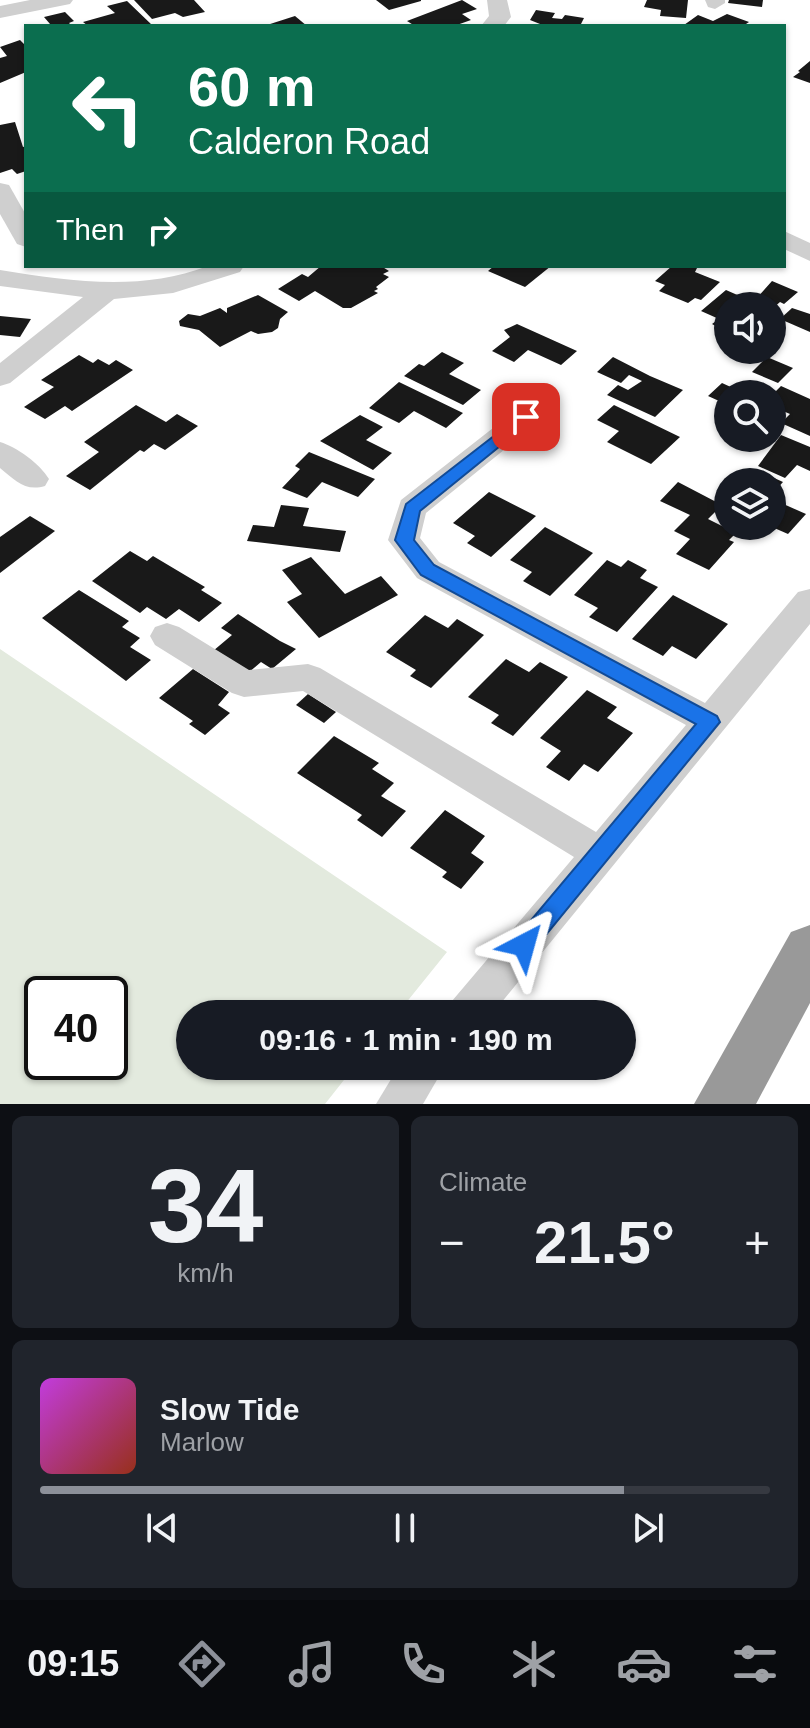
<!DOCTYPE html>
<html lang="en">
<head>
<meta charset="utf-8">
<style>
	:root { --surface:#171b24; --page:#20242c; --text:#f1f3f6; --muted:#9ea1a6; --line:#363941; --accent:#8c9099 }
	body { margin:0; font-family:Helvetica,sans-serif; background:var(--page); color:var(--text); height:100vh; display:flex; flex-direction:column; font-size:30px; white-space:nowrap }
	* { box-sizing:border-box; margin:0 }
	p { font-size:26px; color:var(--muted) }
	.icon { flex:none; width:44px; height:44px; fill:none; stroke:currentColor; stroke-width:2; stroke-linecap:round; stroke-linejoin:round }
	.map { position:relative; height:1104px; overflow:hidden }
	.details { display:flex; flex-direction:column; gap:12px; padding:12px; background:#0d0f14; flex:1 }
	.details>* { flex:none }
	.top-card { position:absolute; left:24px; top:24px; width:762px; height:244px; border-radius:0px; box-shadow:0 2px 6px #0004; background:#0b6e4f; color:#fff; overflow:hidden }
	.fabs { position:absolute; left:714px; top:292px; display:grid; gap:16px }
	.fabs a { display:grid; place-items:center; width:72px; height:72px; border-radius:50%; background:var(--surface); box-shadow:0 2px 6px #0004; font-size:40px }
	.speed { position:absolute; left:24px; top:976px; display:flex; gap:16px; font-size:40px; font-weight:700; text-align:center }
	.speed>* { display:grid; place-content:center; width:104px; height:104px; border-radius:50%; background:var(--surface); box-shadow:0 2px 6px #0004; line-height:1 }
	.speed .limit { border:4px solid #111; border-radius:12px; background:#fff; color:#111 }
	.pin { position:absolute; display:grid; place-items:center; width:68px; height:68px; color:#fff; margin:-34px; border-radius:16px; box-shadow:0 4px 12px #0006 }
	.me { position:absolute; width:88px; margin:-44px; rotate:39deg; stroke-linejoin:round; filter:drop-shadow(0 0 6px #0008) }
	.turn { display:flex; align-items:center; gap:28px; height:168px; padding:0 32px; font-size:36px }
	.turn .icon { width:104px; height:104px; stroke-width:2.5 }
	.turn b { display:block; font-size:56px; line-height:68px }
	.then { display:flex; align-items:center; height:76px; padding:0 32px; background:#0003; gap:16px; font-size:30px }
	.big { font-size:60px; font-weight:700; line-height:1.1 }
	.details .widget { flex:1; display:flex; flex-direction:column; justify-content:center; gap:12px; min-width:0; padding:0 28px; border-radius:12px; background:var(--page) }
	.details .dial { align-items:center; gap:0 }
	.dial b { font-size:104px; line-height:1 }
	.song { display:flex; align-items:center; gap:24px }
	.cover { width:96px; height:96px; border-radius:12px; background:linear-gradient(135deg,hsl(290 70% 55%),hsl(10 70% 35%)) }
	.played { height:8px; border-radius:4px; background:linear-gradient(90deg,var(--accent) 80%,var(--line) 80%) }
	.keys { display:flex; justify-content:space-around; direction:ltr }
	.heat { display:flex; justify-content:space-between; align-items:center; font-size:44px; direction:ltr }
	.details .tiles { flex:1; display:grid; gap:12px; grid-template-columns:1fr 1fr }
	.widget:last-child { grid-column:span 2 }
	.trip { position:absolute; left:176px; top:1000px; width:460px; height:80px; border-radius:40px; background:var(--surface); box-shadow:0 2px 6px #0004; font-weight:700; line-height:80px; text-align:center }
	.tab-bar { display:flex; height:128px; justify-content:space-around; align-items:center; background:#090b0e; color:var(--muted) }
	.tab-bar .icon { width:56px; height:56px }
	.tab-bar .active { color:var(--accent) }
	.tab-bar b { font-size:36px; color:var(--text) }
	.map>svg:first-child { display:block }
	.green { fill:#e3eade; fill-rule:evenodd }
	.building { fill:#191919 }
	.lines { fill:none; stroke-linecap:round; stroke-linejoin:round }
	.minor { fill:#cfcfcf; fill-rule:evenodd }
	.highway { fill:#999; fill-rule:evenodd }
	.route { fill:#1a73e8; stroke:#114b97; stroke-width:2 }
</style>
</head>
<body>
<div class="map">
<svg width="810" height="1104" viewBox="0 0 810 1104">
	<rect width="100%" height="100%" fill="#fff"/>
	<path class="green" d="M 0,649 L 447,952 L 397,1014 L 190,1014 L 190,1066 L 355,1066 L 325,1104 L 0,1104 ZM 42,994 L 110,994 L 110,1062 L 42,1062 Z"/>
	<g class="building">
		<polygon points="134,0 194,0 205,12 183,17 175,13 152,19"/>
		<polygon points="376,0 421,0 421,1 389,10"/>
		<polygon points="462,0 477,9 462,14 471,20 454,26 415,26 407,21"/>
		<polygon points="647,0 688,0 686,18 660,16 661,10 644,7"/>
		<polygon points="729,0 763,0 762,7 728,3"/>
		<polygon points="127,1 152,25 88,26 83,22 115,13 107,6"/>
		<polygon points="536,10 555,13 552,18 562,19 565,15 584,18 580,26 545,26 530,20"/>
		<polygon points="65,12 74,21 69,23 72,26 46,26 50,24 44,17"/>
		<polygon points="727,14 749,22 743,26 684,25 698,15 713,21"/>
		<polygon points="295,16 307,26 267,26 267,25"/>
		<polygon points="20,40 26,46 26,72 0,83 0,58 7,56 0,47"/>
		<polygon points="810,61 810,83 793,77 800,72 798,71"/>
		<polygon points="15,122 23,147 26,146 26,171 17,174 12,169 0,173 0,125"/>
		<polygon points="321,266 381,266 389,271 383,274 389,277 376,287 378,289 374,291 378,293 351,308 343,308 315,291 299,301 278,289 302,274 308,277"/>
		<polygon points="494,266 551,266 525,287 488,271"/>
		<polygon points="672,266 698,266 695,272 720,282 701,300 695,298 688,303 659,291 665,285 655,281"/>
		<polygon points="772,281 798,292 784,304 780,302 772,309 772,306 728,306 728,326 721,329 712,324 719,319 701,311 726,290 751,301 756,299"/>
		<polygon points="258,295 288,312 280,319 278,328 272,332 258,334 251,331 220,347 199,330 180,326 179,321 188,314 200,316 220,308 227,313 227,308"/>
		<polygon points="792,308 810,314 810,332 780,319"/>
		<polygon points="0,316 31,319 20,337 0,335"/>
		<polygon points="517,324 577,351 561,365 528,350 514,362 492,351 510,337 504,330"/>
		<polygon points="442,352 464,363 449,374 481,390 463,405 404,376 419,364 424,366"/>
		<polygon points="79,355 93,363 98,359 109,365 116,360 133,370 72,411 65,406 45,419 24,407 54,387 41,380"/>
		<polygon points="613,357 650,376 683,390 655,417 607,395 618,385 628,390 642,381 629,375 621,383 597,372"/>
		<polygon points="767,357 793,368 778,383 752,372"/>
		<polygon points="399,382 463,413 446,428 414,411 399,423 369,408"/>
		<polygon points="722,383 746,394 728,394 728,405 708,396"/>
		<polygon points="781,386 810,399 810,436 781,423 790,414 783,411 779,415 772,412 772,395"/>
		<polygon points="136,405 166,422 177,414 198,426 165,450 154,444 144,452 140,450 90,490 66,476 99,452 84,442"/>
		<polygon points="614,405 680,437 651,464 607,442 619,431 597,420"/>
		<polygon points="360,415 383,427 366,440 392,453 373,470 320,441"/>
		<polygon points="781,435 810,447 810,471 797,465 785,478 758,466"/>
		<polygon points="309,452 375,479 358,497 322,482 307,498 282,488 300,469 295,466"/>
		<polygon points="754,469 783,482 772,494 772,482 743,482"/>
		<polygon points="678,482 722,505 708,519 736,533 729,540 734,542 709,570 676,554 690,539 674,531 690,515 660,501"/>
		<polygon points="489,492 536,516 491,557 467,543 475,536 453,523"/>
		<polygon points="772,499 806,514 788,534 772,527"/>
		<polygon points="281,505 309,508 303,526 346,531 340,552 247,541 253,525 274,527"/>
		<polygon points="30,516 55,531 0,573 0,537"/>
		<polygon points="545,527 593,553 550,596 523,581 532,572 510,560"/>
		<polygon points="130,551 147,561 153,556 205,587 201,590 222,603 199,622 179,609 166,619 147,607 140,613 92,581"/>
		<polygon points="311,557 345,594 381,576 398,595 319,638 287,602 302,594 282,570"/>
		<polygon points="607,560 621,567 628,560 647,570 640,578 658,587 617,632 589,617 598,608 574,595"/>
		<polygon points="79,590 129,621 122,627 140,638 130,647 151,660 126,681 42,618"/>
		<polygon points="673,595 728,624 696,659 672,646 663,656 632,639"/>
		<polygon points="238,614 280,641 296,649 272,669 261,662 247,674 213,651 232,635 221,628"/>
		<polygon points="425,615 448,628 457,619 484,635 431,688 410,676 416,670 386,652"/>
		<polygon points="506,659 529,672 540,662 568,677 513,736 491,723 499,715 468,697"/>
		<polygon points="193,669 229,692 218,705 230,713 205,735 189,724 193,721 159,698"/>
		<polygon points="587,690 617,707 607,718 633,733 598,772 584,764 569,781 546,767 561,751 540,738"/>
		<polygon points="308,694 336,712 324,723 296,705"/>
		<polygon points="334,736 379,763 372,769 394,783 381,796 406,811 382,837 357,820 362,815 297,773"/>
		<polygon points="445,810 485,836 471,853 484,862 461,889 442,877 447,872 410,848"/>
	</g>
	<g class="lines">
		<g class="minor">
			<polygon points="30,0 73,0 70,4 0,18 0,6"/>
			<polygon points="487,0 507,0 511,17 504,26 481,26 489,16"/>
			<polygon points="705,0 725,0 725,3 715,9 708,7"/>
			<polygon points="0,183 9,185 26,215 26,247 17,244 0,214"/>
			<polygon points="784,231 810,243 810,261 784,249"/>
			<path d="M 208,266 L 244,266 L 240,272 L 173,293 L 114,299 L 10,383 L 0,386 L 0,363 L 83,297 L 0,286 L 0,270 C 69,281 140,292 208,266 Z"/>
			<polygon points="526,408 536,410 541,417 536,424 426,513 420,538 439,562 705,703 798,592 810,589 810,624 492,1014 446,1014 452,1001 574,857 303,691 244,697 232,693 155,645 150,636 155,627 167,623 179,627 249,670 308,664 320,668 596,832 686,725 417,578 388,540 401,500 516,410"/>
			<path d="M 0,442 C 17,447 40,464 49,479 L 45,486 C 25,492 15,480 0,468 Z"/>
			<polygon points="399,1066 445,1066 423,1104 376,1104"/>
		</g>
		<polygon class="highway" points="810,925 810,1003 756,1104 694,1104 791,932"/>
	</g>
	<polygon class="route" points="526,411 531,413 534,417 531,421 420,511 414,540 434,565 717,716 720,722 532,952 524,955 516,952 512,945 516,938 696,724 421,575 395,540 406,504"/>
</svg>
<div class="fabs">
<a><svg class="icon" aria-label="sound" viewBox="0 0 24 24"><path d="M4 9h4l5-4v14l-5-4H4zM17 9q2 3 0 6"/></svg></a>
<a><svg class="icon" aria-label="search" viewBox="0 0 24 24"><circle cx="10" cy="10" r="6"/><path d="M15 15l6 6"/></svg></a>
<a><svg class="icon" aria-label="layers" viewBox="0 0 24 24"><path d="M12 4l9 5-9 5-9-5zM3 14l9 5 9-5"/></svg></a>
</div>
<div class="speed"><div class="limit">40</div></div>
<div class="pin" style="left:526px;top:417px;background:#d93025"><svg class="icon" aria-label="arrive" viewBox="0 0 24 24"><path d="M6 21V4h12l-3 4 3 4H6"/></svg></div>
<svg class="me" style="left:524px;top:945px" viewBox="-20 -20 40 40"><path d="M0-17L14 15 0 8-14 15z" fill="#1a73e8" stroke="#fff" stroke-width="4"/></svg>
<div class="trip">09:16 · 1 min · 190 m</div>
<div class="top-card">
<div class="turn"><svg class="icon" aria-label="left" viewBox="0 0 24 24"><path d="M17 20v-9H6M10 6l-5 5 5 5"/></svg><div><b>60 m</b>Calderon Road</div></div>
<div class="then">Then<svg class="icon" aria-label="right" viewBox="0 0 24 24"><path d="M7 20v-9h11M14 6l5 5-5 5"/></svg></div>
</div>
</div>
<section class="details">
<div class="tiles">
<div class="widget dial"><b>34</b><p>km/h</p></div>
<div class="widget"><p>Climate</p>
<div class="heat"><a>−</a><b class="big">21.5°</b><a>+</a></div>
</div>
<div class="widget">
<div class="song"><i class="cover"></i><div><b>Slow Tide</b><p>Marlow</p></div></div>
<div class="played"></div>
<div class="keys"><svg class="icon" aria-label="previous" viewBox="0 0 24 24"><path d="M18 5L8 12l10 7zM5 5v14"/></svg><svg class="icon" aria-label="pause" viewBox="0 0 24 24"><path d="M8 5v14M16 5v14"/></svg><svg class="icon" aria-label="next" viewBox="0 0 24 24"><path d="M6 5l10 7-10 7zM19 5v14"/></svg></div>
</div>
</div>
</section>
<nav class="tab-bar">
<b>09:15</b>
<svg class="icon active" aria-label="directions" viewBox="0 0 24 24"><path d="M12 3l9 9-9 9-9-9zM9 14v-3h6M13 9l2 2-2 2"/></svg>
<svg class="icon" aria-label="music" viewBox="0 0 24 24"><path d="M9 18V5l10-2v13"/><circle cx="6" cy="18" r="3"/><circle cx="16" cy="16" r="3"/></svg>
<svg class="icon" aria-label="phone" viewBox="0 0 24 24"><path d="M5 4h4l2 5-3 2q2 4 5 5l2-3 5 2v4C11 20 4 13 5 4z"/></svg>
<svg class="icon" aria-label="climate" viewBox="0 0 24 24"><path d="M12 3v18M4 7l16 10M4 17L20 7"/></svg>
<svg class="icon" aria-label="car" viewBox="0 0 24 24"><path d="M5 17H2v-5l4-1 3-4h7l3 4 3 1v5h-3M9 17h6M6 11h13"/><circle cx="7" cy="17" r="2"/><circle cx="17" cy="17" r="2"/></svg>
<svg class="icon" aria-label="filters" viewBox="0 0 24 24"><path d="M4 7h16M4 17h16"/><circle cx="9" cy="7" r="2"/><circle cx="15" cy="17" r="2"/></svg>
</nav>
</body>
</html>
